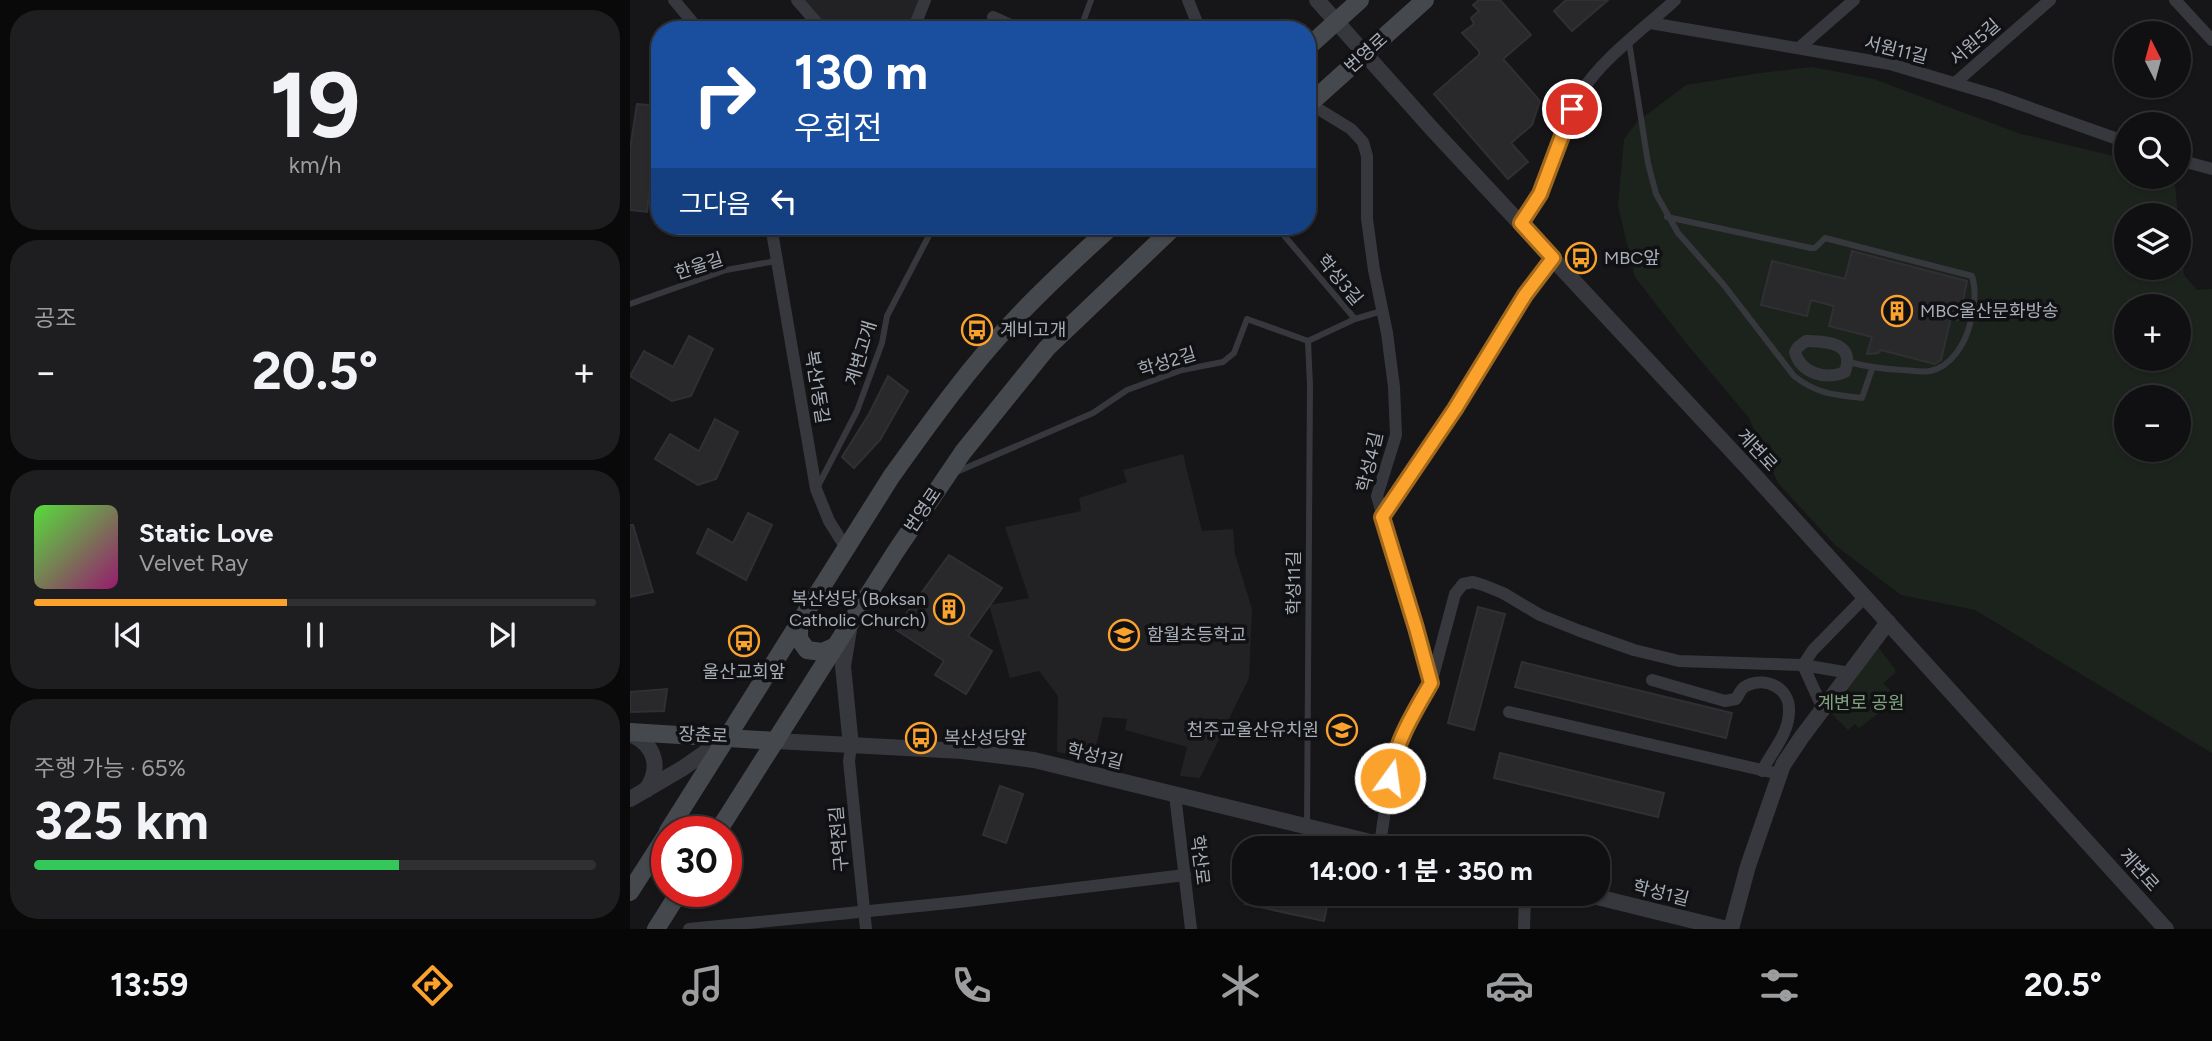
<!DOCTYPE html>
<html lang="ko">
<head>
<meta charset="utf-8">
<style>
	:root { --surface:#101012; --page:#1e1e20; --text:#f1f3f6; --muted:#9c9d9f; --line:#303032; --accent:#faa22c }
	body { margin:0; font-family:Figtree,"Noto Sans KR",sans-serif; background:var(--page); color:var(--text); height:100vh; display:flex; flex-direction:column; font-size:26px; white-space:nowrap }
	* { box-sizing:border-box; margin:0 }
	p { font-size:23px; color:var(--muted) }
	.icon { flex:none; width:38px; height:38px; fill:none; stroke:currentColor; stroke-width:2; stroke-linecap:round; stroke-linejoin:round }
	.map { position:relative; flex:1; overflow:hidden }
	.side { display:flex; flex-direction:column; gap:10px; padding:10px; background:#09090a; width:630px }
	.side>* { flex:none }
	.guide { position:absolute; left:21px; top:21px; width:665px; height:214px; border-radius:28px; box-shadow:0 2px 5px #0004,0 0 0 2px var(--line); background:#1a4fa0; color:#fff; overflow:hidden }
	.needle { width:46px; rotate:354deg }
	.tools { position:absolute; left:1484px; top:21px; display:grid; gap:14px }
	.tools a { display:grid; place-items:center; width:77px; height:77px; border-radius:50%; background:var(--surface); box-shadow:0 2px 5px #0004,0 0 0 2px var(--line); font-size:35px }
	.speed { position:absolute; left:21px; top:816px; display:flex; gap:14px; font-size:35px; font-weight:700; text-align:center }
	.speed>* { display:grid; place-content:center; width:91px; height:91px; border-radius:50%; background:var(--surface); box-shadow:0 2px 5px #0004,0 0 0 2px var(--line); line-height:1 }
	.speed .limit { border:10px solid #d22; background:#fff; color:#111 }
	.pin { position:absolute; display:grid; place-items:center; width:60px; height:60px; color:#fff; margin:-30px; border:4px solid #fff; border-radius:50%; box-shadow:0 2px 7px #0007 }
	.me { position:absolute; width:77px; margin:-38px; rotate:14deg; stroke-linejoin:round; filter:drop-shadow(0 0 5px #0008) }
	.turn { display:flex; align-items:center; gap:24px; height:147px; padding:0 28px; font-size:32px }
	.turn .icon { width:91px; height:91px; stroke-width:2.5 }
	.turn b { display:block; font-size:49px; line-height:60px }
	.then { display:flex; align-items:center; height:66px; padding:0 28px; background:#0003; gap:14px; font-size:26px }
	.big { font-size:52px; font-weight:700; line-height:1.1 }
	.side .card { flex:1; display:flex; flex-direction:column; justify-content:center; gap:10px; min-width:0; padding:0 24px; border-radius:28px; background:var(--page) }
	.side .dial { align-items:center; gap:0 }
	.dial b { font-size:91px; line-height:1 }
	.song { display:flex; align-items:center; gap:21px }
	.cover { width:84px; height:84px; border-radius:10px; background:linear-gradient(135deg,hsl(110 70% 55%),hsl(320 70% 35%)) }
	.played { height:7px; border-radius:4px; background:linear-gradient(90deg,var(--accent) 45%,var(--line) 45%) }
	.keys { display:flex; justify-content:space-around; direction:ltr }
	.heat { display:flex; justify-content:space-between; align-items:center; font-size:38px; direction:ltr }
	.charge { height:10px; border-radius:5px; background:linear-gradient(90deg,#34c759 65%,var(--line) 0) }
	.trip { position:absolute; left:602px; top:836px; width:378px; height:70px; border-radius:28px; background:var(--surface); box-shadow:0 2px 5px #0004,0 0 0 2px var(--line); font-weight:700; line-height:70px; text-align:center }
	.dock { display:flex; height:112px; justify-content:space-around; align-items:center; background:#060607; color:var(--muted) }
	.dock .icon { width:49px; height:49px }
	.dock .on { color:var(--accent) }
	.dock b { font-size:32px; color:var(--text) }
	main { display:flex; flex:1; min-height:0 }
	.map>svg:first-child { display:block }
	.built { fill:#222225 }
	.green { fill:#1c231c; fill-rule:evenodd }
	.building { fill:#29292c; stroke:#303034; stroke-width:2 }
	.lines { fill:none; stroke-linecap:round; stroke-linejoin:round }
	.service { stroke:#37383d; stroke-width:6 }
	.minor { stroke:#37383d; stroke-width:12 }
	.tertiary { stroke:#37383d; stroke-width:16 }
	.secondary { stroke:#45484d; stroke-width:18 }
	.route-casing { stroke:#a2691d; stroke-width:18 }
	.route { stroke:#faa22c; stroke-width:12 }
	.labels { text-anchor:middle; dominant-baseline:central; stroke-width:7; stroke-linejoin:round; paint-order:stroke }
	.street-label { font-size:18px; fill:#a7aeb9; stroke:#111113 }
	.poi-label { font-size:18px; fill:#a7aeb9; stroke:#111113; text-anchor:start }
	.park-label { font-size:18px; fill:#7fa47e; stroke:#111113 }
</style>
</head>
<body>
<main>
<section class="side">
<div class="card dial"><b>19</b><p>km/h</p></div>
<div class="card"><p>공조</p>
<div class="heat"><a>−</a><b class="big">20.5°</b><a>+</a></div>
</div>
<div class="card">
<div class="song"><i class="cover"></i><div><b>Static Love</b><p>Velvet Ray</p></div></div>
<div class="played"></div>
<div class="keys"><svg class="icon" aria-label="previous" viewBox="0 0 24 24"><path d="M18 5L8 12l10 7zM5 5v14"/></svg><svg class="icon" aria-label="pause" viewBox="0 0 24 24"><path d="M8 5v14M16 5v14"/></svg><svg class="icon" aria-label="next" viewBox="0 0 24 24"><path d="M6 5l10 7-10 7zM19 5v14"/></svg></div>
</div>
<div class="card"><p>주행 가능 · 65%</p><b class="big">325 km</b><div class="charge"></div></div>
</section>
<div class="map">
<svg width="1582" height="929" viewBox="0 0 1582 929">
	<rect width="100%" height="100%" fill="#161618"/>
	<g class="built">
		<polygon points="167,0 295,0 283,30 193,30"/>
		<polygon points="553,454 572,531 603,529 605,554 622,609 619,678 570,778 550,776 557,747 495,730 497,719 473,717 463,759 427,752 428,696 409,671 380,678 359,605 399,598 375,527 451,511 449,498 497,482 493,470"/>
	</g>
	<g class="green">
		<path d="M 1182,67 L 1244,79 L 1391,134 L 1496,159 L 1496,177 L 1534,177 L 1545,186 L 1548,215 L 1496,215 L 1496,268 L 1549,268 L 1549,224 L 1554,275 L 1567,290 L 1582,289 L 1582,753 L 1345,610 L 1271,595 L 1205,545 L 1148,483 L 1119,418 L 1056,343 L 1005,277 L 988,206 L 994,139 L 1007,122 L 1056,85 L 1130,73 ZM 1496,306 L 1549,306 L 1549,359 L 1496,359 ZM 1496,397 L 1549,397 L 1549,450 L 1496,450 Z"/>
		<polygon points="1248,647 1265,669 1265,673 1253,683 1260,690 1255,697 1257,700 1250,705 1253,710 1229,728 1225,724 1218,730 1201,713"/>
	</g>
	<g class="building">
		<polygon points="849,0 870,0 901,35 873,59 910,101 902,125 881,143 898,162 878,179 804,94 849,55 849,51 832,33 844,24 841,18 849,11 843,5"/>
		<polygon points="936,0 978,0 942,31 924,11"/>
		<polygon points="7,104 30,106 17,212 0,210 0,150"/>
		<polygon points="1222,251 1337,281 1329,320 1321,318 1311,360 1305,364 1251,350 1248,353 1237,354 1242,337 1199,326 1204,306 1181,300 1177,316 1131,305 1142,261 1215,279"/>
		<polygon points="59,336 83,349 61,396 42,401 0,376 14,351 43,367"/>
		<polygon points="258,376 278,391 250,440 224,468 212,457 239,414"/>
		<polygon points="85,419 108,432 86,479 68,485 25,459 40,434 69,451"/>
		<polygon points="118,513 142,525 116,580 67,553 78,529 103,543"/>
		<polygon points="0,525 3,525 23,592 0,597"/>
		<polygon points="319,555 372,588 338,636 362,651 336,694 305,675 314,661 265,629"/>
		<polygon points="848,607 875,614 844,730 818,723"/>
		<polygon points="892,662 1102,713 1096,738 885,687"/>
		<polygon points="37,689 34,711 0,712 0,692"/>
		<polygon points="870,753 1034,793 1028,817 864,778"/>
		<polygon points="370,786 393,794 376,843 353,835"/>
		<polygon points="617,894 688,894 699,897 694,921 615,904"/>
	</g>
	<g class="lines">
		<g class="service">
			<polyline points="450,30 461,0"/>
			<path d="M 999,42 L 1018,163 L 1026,194 L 1048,233 L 1093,284 L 1164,376 C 1187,394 1204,395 1232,398 L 1242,369"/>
			<path d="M 1037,217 L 1181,248 L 1185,248 L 1195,238 L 1342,276 C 1347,291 1344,309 1340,324 C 1335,344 1321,367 1300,371 C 1291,373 1281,370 1272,370 C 1253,369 1237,367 1219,362"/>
			<polyline points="646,226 725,319"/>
			<polyline points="0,304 96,270 146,261"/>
			<polyline points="324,473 463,413 497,390 552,370 593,362 604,353 617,319 678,341 725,319 752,311"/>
			<polyline points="187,488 227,411 252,343 257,316 304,226"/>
			<polyline points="677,824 680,386 678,341"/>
		</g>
		<g class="minor">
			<polyline points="44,0 69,30"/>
			<polyline points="167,0 193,30"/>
			<polyline points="558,0 570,30"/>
			<polyline points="1545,0 1582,40"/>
			<polyline points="363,17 392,30"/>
			<polyline points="1020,23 1260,64 1364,95 1496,142"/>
			<polyline points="283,30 295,0"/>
			<polyline points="1170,47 1224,0"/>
			<polyline points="1325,83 1420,0"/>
			<polyline points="677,102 721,129 733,142 737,156 737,219 744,270 757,333 764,387 766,435 747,496 801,683 779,722 763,756 750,844"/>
			<polyline points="1549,160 1582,169"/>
			<path d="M 891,223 C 922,184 926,133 952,91 C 972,59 1016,27 1045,0"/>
			<polyline points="141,226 186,489 199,521 216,548"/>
			<path d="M 1176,341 C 1198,342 1225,342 1215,372 C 1196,380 1171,374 1165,352 L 1168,347 Z"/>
			<polyline points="752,517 825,409 895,295 923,258"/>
			<polyline points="802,680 825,594 833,584 843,582 853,585 873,593 910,615 950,631 1004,650 1049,661 1173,665 1220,673"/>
			<path d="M 1022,680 L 1095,701 L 1106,699 C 1109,695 1110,689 1116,686 C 1136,676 1160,688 1159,711 C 1159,734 1142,751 1132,771"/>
			<polyline points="1193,709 1173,665 1183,650 1235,597"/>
			<polyline points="879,712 1149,774"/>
			<polyline points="221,746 219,761 236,929"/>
			<polyline points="545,795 561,929"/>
			<polyline points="59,929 329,902 555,875"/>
			<polyline points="894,929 895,894"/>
		</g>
		<g class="tertiary">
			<polyline points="687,0 803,130 1116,466 1536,929"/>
			<polyline points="219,630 213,666 221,746"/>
			<path d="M 0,734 C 25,744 32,768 16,790"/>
			<polyline points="146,741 332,751 404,760 769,849"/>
			<polyline points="0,799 53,768 96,738"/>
			<polyline points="955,894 1097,929"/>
			<polyline points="1101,929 1118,866 1153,765 1171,738 1258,622"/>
		</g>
		<g class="secondary">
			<polyline points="677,48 730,0"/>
			<polyline points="677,106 795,0"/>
			<polyline points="169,624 169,639 177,650 192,652 206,646"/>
			<polyline points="0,732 146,741"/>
			<path d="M 38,831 L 261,477 C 301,421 341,365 388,316 C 418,284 450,255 482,226"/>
			<polyline points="88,831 266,551 333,452 417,348 545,226"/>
			<polyline points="0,892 37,834"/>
			<polyline points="26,929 50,891"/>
		</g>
	</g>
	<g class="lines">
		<g class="route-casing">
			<path id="route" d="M 760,778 C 765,743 783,714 801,683 L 786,628 L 752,517 L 825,409 L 895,295 L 923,258 L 891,223 L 910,194 L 942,109"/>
		</g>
		<use href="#route" class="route"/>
	</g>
	<defs>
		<g id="bus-ring" transform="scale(1.575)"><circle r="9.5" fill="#111113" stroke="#faa22c" stroke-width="1.5"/><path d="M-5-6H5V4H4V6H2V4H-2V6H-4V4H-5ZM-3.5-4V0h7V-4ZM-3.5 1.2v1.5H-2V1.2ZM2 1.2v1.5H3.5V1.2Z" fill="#faa22c"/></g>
		<g id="building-ring" transform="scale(1.575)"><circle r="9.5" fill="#111113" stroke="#faa22c" stroke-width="1.5"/><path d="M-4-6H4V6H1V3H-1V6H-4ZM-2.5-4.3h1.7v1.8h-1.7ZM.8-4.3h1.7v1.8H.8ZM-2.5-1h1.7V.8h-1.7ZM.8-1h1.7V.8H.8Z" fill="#faa22c"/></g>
		<g id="school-ring" transform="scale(1.575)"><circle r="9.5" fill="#111113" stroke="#faa22c" stroke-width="1.5"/><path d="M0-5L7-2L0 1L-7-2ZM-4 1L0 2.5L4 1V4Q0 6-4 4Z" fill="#faa22c"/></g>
	</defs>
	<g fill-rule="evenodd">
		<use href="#bus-ring" x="951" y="258"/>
		<use href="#building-ring" x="1267" y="311"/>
		<use href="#bus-ring" x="347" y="330"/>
		<use href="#building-ring" x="319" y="609"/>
		<use href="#school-ring" x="494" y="635"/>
		<use href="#bus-ring" x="114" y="641"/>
		<use href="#school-ring" x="712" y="730"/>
		<use href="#bus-ring" x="291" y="738"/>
	</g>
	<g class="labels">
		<g class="street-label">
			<text transform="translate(1345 42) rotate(-41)">서원5길</text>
			<text transform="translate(1266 50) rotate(14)">서원11길</text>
			<text transform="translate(736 53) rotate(-42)">번영로</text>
			<text transform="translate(69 266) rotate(-18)">한울길</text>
			<text transform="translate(710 280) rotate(50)">학성3길</text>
			<text transform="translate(231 353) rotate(-73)">계변고개</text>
			<text transform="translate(537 362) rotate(-17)">학성2길</text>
			<text transform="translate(187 387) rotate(81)">복산1동길</text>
			<text transform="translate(1127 450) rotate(47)">계변로</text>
			<text transform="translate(740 462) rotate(-77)">학성4길</text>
			<text transform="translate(293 510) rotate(-56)">번영로</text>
			<text transform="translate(664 583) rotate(-90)">학성11길</text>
			<text transform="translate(73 735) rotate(3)">장춘로</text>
			<text transform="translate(465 756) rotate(14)">학성1길</text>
			<text transform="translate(209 839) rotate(-95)">구역전길</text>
			<text transform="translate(570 860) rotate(83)">학산로</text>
			<text transform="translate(1509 870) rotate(48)">계변로</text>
			<text transform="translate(1031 893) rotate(14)">학성1길</text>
		</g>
		<g class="poi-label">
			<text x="974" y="258">MBC앞</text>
			<text x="1290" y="311">MBC울산문화방송</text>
			<text x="370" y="330">계비고개</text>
			<text x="296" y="599" text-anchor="end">복산성당 (Boksan<tspan x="296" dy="21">Catholic Church)</tspan></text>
			<text x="517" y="635">함월초등학교</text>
			<text x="114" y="672" text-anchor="middle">울산교회앞</text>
			<text x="689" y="730" text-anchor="end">천주교울산유치원</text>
			<text x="314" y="738">복산성당앞</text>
		</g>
		<g class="park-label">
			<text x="1231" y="703">계변로 공원</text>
		</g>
	</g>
</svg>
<div class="tools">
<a><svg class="needle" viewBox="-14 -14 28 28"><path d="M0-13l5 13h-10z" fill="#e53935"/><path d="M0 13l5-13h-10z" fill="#9c9d9f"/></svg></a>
<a><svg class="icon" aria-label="search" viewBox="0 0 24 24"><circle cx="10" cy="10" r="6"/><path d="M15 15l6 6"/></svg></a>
<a><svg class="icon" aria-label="layers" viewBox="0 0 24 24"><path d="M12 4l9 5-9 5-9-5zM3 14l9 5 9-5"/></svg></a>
<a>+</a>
<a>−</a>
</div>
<div class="speed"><div class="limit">30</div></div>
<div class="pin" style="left:942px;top:109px;background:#d93025"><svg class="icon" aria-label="arrive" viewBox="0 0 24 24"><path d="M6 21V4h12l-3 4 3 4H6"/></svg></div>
<svg class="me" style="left:760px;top:778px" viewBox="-20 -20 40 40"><circle r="17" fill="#faa22c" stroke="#fff" stroke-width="3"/><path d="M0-11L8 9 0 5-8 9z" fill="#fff"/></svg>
<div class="trip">14:00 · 1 분 · 350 m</div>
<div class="guide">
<div class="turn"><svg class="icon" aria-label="right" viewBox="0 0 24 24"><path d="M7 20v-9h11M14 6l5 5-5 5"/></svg><div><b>130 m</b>우회전</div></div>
<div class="then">그다음<svg class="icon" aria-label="left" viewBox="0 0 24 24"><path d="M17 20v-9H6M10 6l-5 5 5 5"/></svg></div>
</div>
</div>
</main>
<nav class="dock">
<b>13:59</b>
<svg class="icon on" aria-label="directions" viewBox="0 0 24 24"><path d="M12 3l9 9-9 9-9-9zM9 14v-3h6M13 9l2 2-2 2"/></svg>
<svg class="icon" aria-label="music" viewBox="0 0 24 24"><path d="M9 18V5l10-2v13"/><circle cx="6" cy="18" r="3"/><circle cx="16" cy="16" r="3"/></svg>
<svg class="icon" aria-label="phone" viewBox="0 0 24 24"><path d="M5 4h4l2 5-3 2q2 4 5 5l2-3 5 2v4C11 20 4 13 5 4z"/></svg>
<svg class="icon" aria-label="climate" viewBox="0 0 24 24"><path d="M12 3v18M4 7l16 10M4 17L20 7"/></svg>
<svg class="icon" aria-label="car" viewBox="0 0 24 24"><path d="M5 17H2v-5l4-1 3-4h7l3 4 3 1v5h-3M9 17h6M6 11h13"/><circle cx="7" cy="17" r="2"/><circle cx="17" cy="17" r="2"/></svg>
<svg class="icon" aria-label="filters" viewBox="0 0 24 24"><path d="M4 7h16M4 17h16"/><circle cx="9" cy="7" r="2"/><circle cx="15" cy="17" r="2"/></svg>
<b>20.5°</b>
</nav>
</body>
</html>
